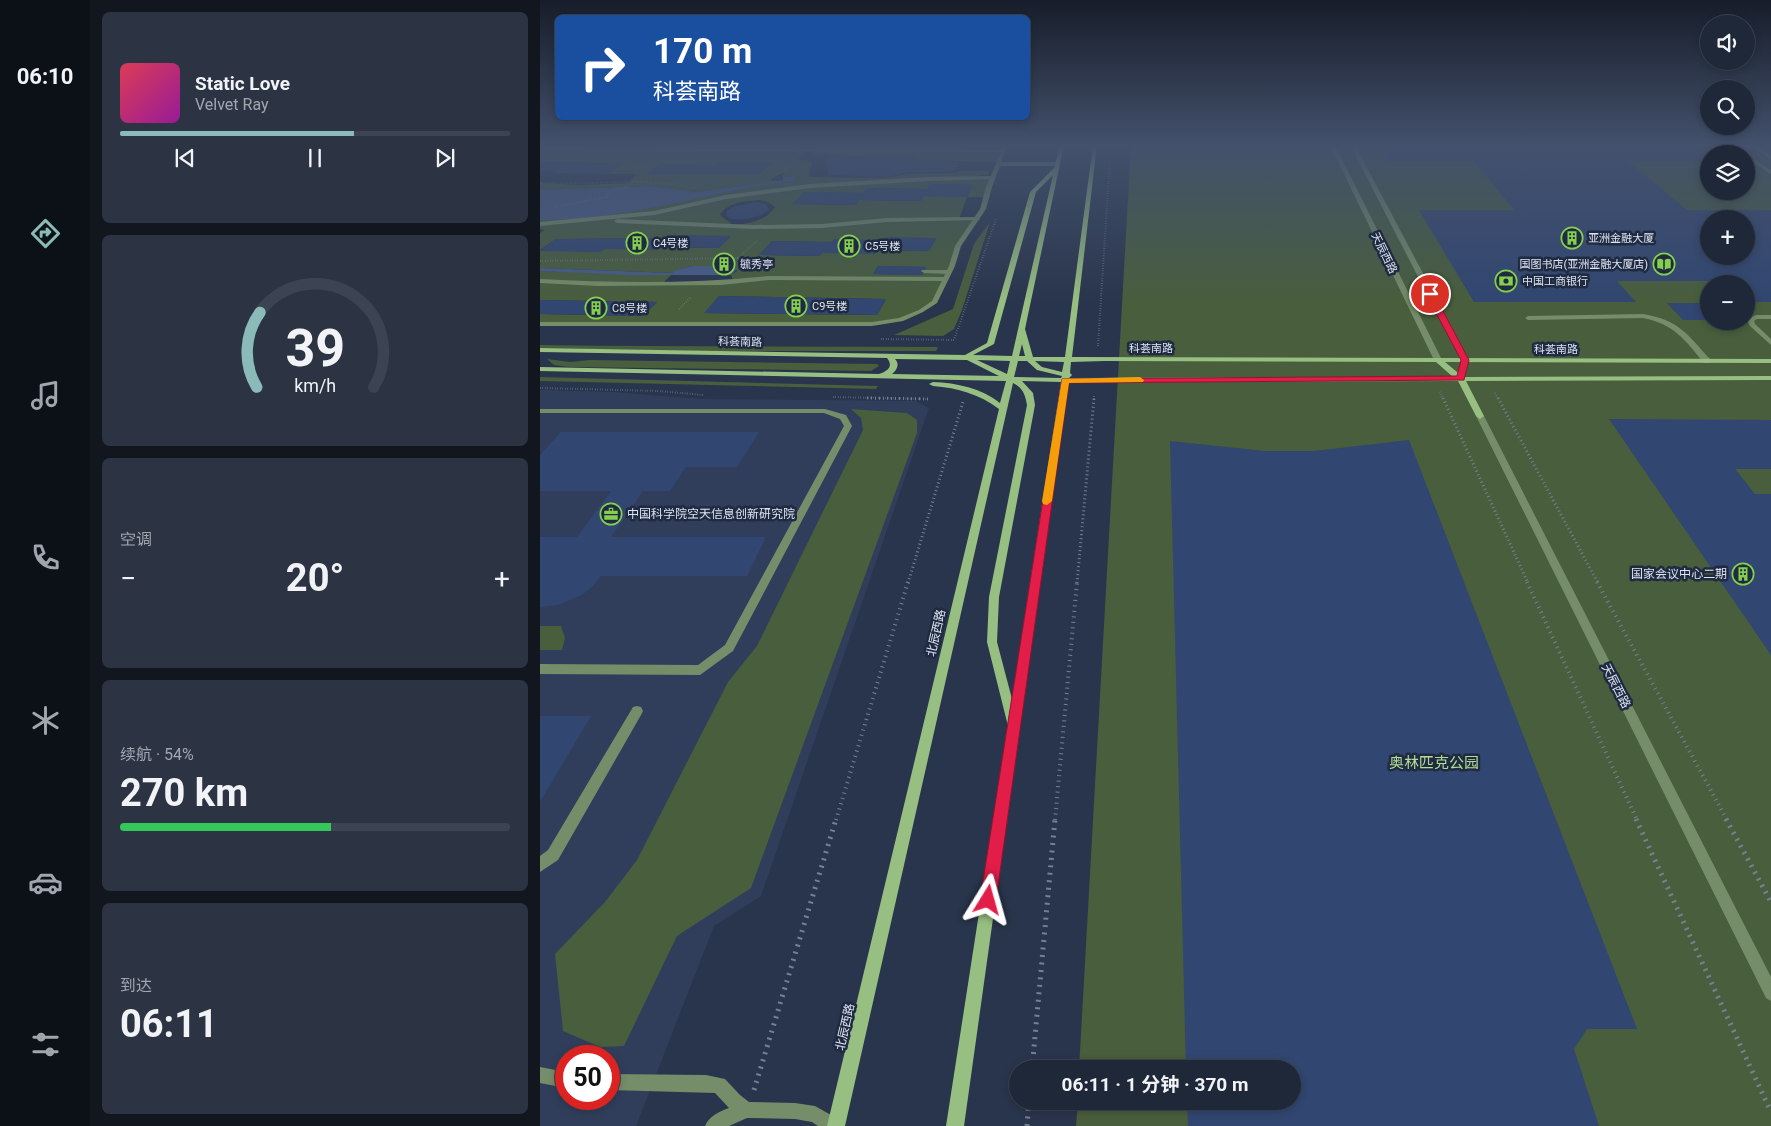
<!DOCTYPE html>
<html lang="zh">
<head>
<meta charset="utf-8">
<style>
	:root { --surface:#1f2839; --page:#2c3444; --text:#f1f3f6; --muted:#a1a6ae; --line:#3c4453; --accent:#8bbbb9 }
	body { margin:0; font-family:Roboto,"Noto Sans SC",sans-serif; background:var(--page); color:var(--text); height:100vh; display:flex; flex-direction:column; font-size:19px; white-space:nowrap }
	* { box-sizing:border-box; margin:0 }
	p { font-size:16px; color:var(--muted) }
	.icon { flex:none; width:28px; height:28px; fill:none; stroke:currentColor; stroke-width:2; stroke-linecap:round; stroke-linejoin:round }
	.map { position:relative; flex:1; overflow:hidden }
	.drawer { display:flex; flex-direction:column; gap:12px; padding:12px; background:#11161f; width:450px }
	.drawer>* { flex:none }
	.top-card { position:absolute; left:15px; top:15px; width:475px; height:105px; border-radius:8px; box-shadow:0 2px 8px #0003,0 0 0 1px var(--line); background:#1a4fa0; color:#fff; overflow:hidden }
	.buttons { position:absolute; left:1160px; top:15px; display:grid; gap:10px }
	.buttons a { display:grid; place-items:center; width:55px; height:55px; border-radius:50%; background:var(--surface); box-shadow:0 2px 8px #0003,0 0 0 1px var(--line); font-size:25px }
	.speed { position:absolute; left:15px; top:1045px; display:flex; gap:10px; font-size:25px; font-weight:700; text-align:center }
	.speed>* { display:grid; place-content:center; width:65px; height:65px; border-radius:50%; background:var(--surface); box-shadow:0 2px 8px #0003,0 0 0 1px var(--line); line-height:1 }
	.speed .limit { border:8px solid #d22; background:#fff; color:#111 }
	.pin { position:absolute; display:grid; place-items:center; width:42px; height:42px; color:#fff; margin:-21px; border:2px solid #fff; border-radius:50%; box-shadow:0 1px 5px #0007 }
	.me { position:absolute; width:55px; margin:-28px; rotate:8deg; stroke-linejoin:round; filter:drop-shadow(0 0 4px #0008) }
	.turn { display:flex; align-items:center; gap:18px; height:105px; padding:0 15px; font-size:22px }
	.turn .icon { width:65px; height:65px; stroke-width:2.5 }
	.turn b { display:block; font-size:35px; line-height:42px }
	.big { font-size:38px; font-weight:700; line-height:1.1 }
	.drawer .widget { flex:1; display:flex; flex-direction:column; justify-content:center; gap:8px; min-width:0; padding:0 18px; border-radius:8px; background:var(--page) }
	.drawer .dial { align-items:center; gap:0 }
	.dial svg { height:130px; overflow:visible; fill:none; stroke:var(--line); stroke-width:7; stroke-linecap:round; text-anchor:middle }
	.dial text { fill:var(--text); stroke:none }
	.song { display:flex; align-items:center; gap:15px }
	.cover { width:60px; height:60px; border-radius:8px; background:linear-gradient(135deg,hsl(350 70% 55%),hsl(300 70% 35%)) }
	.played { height:5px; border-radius:2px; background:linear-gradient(90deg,var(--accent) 60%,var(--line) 60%) }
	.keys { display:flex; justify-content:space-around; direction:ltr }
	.heat { display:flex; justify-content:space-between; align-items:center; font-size:28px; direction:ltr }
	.charge { height:8px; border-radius:4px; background:linear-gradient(90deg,#34c759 54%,var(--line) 0) }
	.trip { position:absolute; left:469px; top:1060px; width:292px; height:50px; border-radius:25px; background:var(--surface); box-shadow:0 2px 8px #0003,0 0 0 1px var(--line); font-weight:700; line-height:50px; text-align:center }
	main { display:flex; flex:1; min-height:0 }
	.tabs { display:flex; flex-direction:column; width:90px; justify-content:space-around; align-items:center; background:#0c1017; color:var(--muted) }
	.tabs .icon { width:35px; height:35px }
	.tabs .current { color:var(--accent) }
	.tabs b { font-size:22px; color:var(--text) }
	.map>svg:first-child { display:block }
	.built { fill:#303e5b; fill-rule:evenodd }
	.green { fill:#485e3c; fill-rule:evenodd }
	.water { fill:#475d89 }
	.building { fill:#314670; fill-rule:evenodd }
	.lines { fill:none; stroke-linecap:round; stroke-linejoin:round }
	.path-far3 { stroke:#768094; stroke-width:2; stroke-dasharray:0.5 2; stroke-linecap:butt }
	.path-far2 { stroke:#768094; stroke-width:3; stroke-dasharray:1 3; stroke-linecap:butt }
	.path-far1 { stroke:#768094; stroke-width:4; stroke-dasharray:1 4.5; stroke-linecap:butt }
	.path { stroke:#768094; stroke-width:5; stroke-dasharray:2 5.5; stroke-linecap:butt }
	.lane { fill:#758d68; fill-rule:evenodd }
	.street { fill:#758d68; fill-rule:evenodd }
	.secondary { fill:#98bf82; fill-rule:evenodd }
	.route { fill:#e11d48; stroke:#92132f }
	.slow { fill:#f59e0b }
	.labels { text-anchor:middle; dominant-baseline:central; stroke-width:5; stroke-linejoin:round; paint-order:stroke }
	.far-poi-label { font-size:11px; fill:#dbe3f2; stroke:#202b41; text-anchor:start }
	.far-street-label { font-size:11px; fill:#dbe3f2; stroke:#202b41 }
	.poi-label { font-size:12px; fill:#dbe3f2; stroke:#202b41; text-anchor:start }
	.street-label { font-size:12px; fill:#dbe3f2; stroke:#202b41 }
	.near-park-label { font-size:15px; fill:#b1de97; stroke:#202b41 }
</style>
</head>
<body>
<main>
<nav class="tabs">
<b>06:10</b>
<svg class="icon current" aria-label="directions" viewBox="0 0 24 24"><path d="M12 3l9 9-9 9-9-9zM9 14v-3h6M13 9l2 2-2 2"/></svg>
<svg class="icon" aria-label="music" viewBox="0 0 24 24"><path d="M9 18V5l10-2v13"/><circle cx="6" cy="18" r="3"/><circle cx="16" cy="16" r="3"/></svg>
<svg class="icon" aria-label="phone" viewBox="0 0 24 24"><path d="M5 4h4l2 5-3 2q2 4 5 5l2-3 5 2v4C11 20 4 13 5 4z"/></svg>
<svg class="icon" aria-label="climate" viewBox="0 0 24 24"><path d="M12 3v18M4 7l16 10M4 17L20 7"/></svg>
<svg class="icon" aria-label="car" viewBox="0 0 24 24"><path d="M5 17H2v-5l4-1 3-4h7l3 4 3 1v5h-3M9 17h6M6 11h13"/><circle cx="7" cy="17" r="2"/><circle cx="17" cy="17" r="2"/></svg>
<svg class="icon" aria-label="filters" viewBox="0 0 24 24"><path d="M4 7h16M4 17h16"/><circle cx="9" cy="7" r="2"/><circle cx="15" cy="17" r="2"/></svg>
</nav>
<section class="drawer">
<div class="widget">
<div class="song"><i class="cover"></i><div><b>Static Love</b><p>Velvet Ray</p></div></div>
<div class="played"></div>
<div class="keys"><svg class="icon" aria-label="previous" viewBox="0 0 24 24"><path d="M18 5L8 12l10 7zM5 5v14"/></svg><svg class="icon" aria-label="pause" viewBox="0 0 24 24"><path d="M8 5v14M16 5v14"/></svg><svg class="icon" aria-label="next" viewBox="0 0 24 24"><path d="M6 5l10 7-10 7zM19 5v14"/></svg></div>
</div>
<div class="widget dial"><svg viewBox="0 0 100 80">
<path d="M14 69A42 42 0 1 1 86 69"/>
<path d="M14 69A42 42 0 0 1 16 23" stroke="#8bbbb9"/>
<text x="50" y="56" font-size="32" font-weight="700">39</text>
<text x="50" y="72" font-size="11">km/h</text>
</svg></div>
<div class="widget"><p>空调</p>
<div class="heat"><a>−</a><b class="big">20°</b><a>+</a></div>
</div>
<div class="widget"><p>续航 · 54%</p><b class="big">270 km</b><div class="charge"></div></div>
<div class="widget"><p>到达</p><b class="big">06:11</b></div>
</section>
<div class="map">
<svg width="1231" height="1126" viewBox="0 0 1231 1126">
	<rect width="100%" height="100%" fill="#29354c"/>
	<path class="built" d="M 0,390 L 73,392 L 161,399 L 376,401 L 389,408 L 221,896 L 174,926 L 96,1126 L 0,1126 ZM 26,1056 L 69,1056 L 69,1099 L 26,1099 Z"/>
	<g class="green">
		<path d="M 0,145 L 263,145 L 259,149 L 266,150 L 257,159 L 272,162 L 269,177 L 345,178 L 368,174 L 415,173 L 417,171 L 450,171 L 447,175 L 438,175 L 437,178 L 452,178 L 447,197 L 427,197 L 419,219 L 437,219 L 427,232 L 395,302 L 361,320 L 332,324 L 0,324 L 0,314 L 103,316 L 117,302 L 0,300 L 0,271 L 131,275 L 123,283 L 194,282 L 191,275 L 197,271 L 195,267 L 189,267 L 193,261 L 179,261 L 175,266 L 152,266 L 137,270 L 135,273 L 0,268 L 0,233 L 5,230 L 0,229 L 0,220 L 77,213 L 222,185 L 256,181 L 254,176 L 243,177 L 244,172 L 231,179 L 232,182 L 158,192 L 109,186 L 0,190 L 0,183 L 37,185 L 90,183 L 97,174 L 68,174 L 80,164 L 0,161 ZM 177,162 L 230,164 L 219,174 L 107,174 L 121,164 L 174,165 ZM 390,184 L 433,185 L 427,197 L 384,196 L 381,201 L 319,200 L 316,205 L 253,204 L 264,192 L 323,193 L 327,188 L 387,189 ZM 219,200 L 228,202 L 235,207 C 227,221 206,224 191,226 L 191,223 L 181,216 L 180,214 C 189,202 206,201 219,200 ZM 135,235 L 190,237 L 179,248 L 121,247 L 65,249 L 60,252 L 0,250 L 16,239 L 132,238 ZM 396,239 L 389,251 L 338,250 L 282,253 L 279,256 L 219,255 L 232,241 L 291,242 ZM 338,266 L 386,267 L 386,268 L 382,275 L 333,274 ZM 179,296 L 346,299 L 337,315 L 165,313 Z"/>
		<polygon points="279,145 466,145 459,162 377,160 376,157 270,155"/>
		<path d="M 591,145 L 1231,145 L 1231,1126 L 536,1126 L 538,1101 L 752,1101 L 752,1069 L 539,1069 ZM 1169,154 L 1206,154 L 1206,191 L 1169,191 ZM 1169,219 L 1206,219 L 1206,256 L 1169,256 ZM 1169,284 L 1206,284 L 1206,321 L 1169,321 Z"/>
		<polygon points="450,222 422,310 414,329 403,336 354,335 413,309 434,244"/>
		<path d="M 0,345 C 133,347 265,346 398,347 L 396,351 L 156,351 L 0,348 Z"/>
		<polygon points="7,359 30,362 49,360 337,364 339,366 331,371 29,367 14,365"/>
		<polygon points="0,377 338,386 336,389 0,381"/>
		<polygon points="311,409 367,413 377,420 377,433 211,888 137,936 84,1046 60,1047 23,1031 15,954 65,902 97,860 188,682 217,646 323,430 321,418"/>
		<polygon points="0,626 21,626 25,638 22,650 0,650"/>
	</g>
	<g class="water">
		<path d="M 254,176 L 256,181 C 171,190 87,221 0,220 L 0,190 L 109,186 L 158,192 L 243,180 L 243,177 Z"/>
		<polygon points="152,266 175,266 173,269 189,267 198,268 191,275 90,275 0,271 0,268 133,273 136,270"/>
	</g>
	<g class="building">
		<path d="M 840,145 L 1157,145 L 1169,153 L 1169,161 L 1088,161 L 1147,210 L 1231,210 L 1231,302 L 1206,302 L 1206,284 L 1185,284 L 1183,281 L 1077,281 L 1096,302 L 934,302 L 879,210 L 974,210 L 934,161 L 849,161 ZM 1169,219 L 1206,219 L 1206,256 L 1169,256 Z"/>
		<polygon points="286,157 377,157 377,160 420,162 413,172 368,172 348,177 288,175"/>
		<polygon points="0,161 33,161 30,163 81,164 68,174 12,173 15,171 0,171"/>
		<polygon points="177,162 231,163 219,174 106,174 121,164 174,165"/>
		<polygon points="390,184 433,185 427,197 384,196 381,201 319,200 316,205 253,204 264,192 323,193 327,188 387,189"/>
		<polygon points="216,202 226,204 229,210 221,215 207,219 192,219 186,216 187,211 192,207"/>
		<polygon points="135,235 191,236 179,248 121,247 117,250 65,249 61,252 0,251 16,239 132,238"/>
		<polygon points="348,237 396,238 389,251 338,250 335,254 282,253 279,256 219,255 232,241 291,242 294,239 344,240"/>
		<polygon points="179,261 193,261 187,269 173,269"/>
		<polygon points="338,266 386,267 382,275 333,274"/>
		<polygon points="179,296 346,299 337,315 164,313"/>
		<polygon points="0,300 117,302 103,316 0,314"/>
		<polygon points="1127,303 1169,303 1169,320 1143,320"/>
		<polygon points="1069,419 1231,420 1231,469 1195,469 1215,494 1231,494 1231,655"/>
		<polygon points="21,432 219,432 197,467 146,467 130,491 103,491 71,537 226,537 207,576 61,576 53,586 42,595 18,605 0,607 0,537 37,537 71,491 0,491 0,455"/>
		<polygon points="869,440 1097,1029 1047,1029 1034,1049 1059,1126 648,1126 647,1101 752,1101 752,1069 646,1069 630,441 725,451 774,451"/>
		<polygon points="0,716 51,716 0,802"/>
	</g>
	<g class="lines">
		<g class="path-far3">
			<polyline points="241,174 253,163"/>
			<path d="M 0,183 C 28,184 54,183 82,182 C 106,181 131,184 155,188"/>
			<polyline points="15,207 67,197 68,192 87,187 103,162"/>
			<polyline points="0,261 198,258"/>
			<polyline points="203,267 198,258 217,241"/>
			<polyline points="139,309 151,297"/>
			<polyline points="341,339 414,340 456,219"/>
			<polyline points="558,346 570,158"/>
			<polyline points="0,388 118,391 164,395"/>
			<polyline points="900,392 903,399"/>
			<polyline points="955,393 958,399"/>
			<polyline points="293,397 387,399"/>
			<polyline points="554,399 554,395"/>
		</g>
		<g class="path-far2">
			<polyline points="327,398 389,399"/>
			<polyline points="903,398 988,583"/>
			<polyline points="958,398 1058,583"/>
			<polyline points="368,583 423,402"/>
			<polyline points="537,583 554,398"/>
		</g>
		<g class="path-far1">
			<polyline points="987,582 1097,820"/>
			<polyline points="1057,582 1187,820"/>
			<polyline points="296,820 368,582"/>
			<polyline points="515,820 537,582"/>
		</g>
		<g class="path">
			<polyline points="1096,819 1231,1112"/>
			<polyline points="1186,819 1231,902"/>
			<polyline points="492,1069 515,819"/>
			<polyline points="214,1090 296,819"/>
			<polyline points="487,1126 489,1101"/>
		</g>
		<g class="lane">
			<polygon points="464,145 468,145 461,162 517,162 520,164 517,166 460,166 452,187 446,209 421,246 415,266 397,303 383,312 363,321 332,326 0,326 0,322 332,322 359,318 379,310 392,301 409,266 415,246 440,209 446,187"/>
			<polygon points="790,145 795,145 902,360 901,362 898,362 894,360"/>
			<polygon points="810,145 815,145 929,360 928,362 925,362 921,360"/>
			<polygon points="1188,145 1194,145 1205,154 1199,154"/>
			<polygon points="1209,145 1215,145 1231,156 1231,159"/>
			<polygon points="1206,155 1231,170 1231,174 1206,158"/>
			<path d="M 1103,314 C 1139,320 1147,334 1170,359 L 1170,363 L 1164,363 C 1145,340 1134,324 1103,318 L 988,320 L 985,318 L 988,316 Z"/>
			<polygon points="1216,315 1231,315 1231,319 1217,319 1214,321 1215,324 1231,339 1231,345 1210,326 1207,320 1208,319"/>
			<polygon points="0,409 285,409 306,415 312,426 193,651 160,675 0,674 0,664 158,665 185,645 304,426 300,419 284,413 0,413"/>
			<polygon points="97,706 101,707 103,711 101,715 18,860 0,872 0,856 8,850 93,707"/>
		</g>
		<g class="street">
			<polygon points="0,148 464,150 466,151 464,152 0,150"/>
			<polygon points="452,176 454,179 390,181 270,188 186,199 114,215 0,226 0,222 114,211 186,195 270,184 390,177"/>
			<polygon points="437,217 440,219 439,220 347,222 282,228 214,229 77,223 74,221 77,219 214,225 282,224 347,218"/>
			<polygon points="382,270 408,270 411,272 408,274 384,273 381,271"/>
			<path d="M 229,276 L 404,277 L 407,279 L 404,281 L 229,280 L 181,285 L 58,286 L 0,283 L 0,279 C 76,283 153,284 229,276 Z"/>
			<polygon points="940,413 944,416 1231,977 1231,1001 1226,998 936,416"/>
			<polygon points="0,1067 26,1072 26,1088 0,1083"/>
			<path d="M 69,1074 L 166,1075 L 185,1079 L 200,1095 L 209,1102 L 255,1103 L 275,1106 L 300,1120 L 303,1126 L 278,1126 L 272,1122 L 255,1119 L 207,1118 L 189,1126 L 165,1126 C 169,1116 180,1111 189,1108 L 175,1093 L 69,1090 Z"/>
		</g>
		<path class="secondary" d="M 520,145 L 524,145 L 485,329 L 493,357 L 525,357 L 553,145 L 557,145 L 532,357 L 1231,359 L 1231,363 L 905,362 L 923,377 L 1231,376 L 1231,380 L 926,381 L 944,416 L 940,419 L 936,416 L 918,381 L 528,382 L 424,1126 L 406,1126 L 468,726 L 447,642 L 449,597 L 487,405 C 485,394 483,388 473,383 L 305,1126 L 287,1126 L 459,409 C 439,394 418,388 393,386 L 389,384 L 393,382 C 417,383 441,388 460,403 L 466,381 L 0,371 L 0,367 L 339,374 C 347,371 354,367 347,358 L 0,352 L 0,348 L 425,355 L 447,343 L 490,192 L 514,168 ZM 513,175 L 472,356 L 433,355 L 454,344 L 496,192 ZM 482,344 L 485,356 L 479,356 ZM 355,359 L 427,360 L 459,376 L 352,374 C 357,370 360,364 355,359 ZM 437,360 L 470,361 L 467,374 ZM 478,361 L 487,361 L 497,370 L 522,376 L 521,378 L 474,377 ZM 495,361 L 524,362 L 522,372 L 502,367 ZM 564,361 L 896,362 L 913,377 L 529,378 L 532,375 L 530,373 L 531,362 ZM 482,381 L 521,382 L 472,699 L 457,642 L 459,597 L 495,405 L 493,393 Z"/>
	</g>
	<linearGradient id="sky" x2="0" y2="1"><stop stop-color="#171d2a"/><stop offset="0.48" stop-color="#43516c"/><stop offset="1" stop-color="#43516c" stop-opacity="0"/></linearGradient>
	<rect width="1231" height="303" fill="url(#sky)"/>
	<polygon class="route" points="887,292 894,294 929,360 924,380 529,383 456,900 454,905 448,908 443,905 440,900 522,379 917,376 921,360 886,294"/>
	<polygon class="slow" points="600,377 604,380 603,382 529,383 512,501 507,505 503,504 502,501 522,379"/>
	<defs>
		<g id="building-ring" transform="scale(1.125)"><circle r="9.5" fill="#202b41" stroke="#84d04e" stroke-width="1.5"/><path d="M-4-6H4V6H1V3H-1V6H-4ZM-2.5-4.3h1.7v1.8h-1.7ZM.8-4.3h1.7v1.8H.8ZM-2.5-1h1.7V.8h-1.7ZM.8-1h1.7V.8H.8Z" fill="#84d04e"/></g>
		<g id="library-ring" transform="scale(1.125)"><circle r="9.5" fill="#202b41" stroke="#84d04e" stroke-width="1.5"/><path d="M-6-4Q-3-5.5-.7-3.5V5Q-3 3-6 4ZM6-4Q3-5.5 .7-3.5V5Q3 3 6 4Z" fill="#84d04e"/></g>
		<g id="bank-ring" transform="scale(1.125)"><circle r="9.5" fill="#202b41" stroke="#84d04e" stroke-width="1.5"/><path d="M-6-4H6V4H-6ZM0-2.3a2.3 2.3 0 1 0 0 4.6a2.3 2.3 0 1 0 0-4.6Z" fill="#84d04e"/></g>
		<g id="office-ring" transform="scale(1.125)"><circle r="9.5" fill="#202b41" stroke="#84d04e" stroke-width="1.5"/><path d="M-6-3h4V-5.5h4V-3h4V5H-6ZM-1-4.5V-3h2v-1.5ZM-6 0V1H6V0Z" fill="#84d04e"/></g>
	</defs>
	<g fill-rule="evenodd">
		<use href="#building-ring" x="1032" y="238"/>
		<use href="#building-ring" x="97" y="243"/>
		<use href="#building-ring" x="309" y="246"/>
		<use href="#building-ring" x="184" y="264"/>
		<use href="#library-ring" x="1124" y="264"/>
		<use href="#bank-ring" x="966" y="281"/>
		<use href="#building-ring" x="256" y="306"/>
		<use href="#building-ring" x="56" y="308"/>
		<use href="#office-ring" x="71" y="514"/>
		<use href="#building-ring" x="1203" y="574"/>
	</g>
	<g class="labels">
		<g class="far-poi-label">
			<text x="1048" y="238">亚洲金融大厦</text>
			<text x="113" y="243">C4号楼</text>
			<text x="325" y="246">C5号楼</text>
			<text x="200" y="264">毓秀亭</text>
			<text x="1108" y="264" text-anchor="end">国图书店(亚洲金融大厦店)</text>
			<text x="982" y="281">中国工商银行</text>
			<text x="272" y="306">C9号楼</text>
			<text x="72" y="308">C8号楼</text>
		</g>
		<g class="far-street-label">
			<text transform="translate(844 253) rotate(64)">天辰西路</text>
			<text transform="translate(200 342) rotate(1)">科荟南路</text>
			<text x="611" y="348">科荟南路</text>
			<text x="1016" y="349">科荟南路</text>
		</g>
		<g class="poi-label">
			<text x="87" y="514">中国科学院空天信息创新研究院</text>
			<text x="1187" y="574" text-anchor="end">国家会议中心二期</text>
		</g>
		<g class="street-label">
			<text transform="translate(396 633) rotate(-77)">北辰西路</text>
			<text transform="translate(1076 686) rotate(63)">天辰西路</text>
			<text transform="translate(305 1027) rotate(-77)">北辰西路</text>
		</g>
		<g class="near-park-label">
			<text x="894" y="763">奥林匹克公园</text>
		</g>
	</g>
</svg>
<div class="buttons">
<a><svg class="icon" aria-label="sound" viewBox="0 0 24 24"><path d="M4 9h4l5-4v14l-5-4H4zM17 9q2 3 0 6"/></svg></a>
<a><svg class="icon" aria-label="search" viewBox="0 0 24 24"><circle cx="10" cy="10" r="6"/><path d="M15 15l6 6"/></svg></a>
<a><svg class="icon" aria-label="layers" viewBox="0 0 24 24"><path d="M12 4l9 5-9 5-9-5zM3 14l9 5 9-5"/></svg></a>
<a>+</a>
<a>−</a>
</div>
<div class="speed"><div class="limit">50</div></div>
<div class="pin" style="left:890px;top:294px;background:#d93025"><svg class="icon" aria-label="arrive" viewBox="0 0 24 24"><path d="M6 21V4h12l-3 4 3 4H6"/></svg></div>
<svg class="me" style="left:448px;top:900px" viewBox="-20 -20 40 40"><path d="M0-17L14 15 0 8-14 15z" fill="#e11d48" stroke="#fff" stroke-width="4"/></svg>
<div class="trip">06:11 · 1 分钟 · 370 m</div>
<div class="top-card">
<div class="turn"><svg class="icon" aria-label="right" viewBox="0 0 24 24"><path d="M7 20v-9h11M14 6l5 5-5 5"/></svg><div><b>170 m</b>科荟南路</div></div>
</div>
</div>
</main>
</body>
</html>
